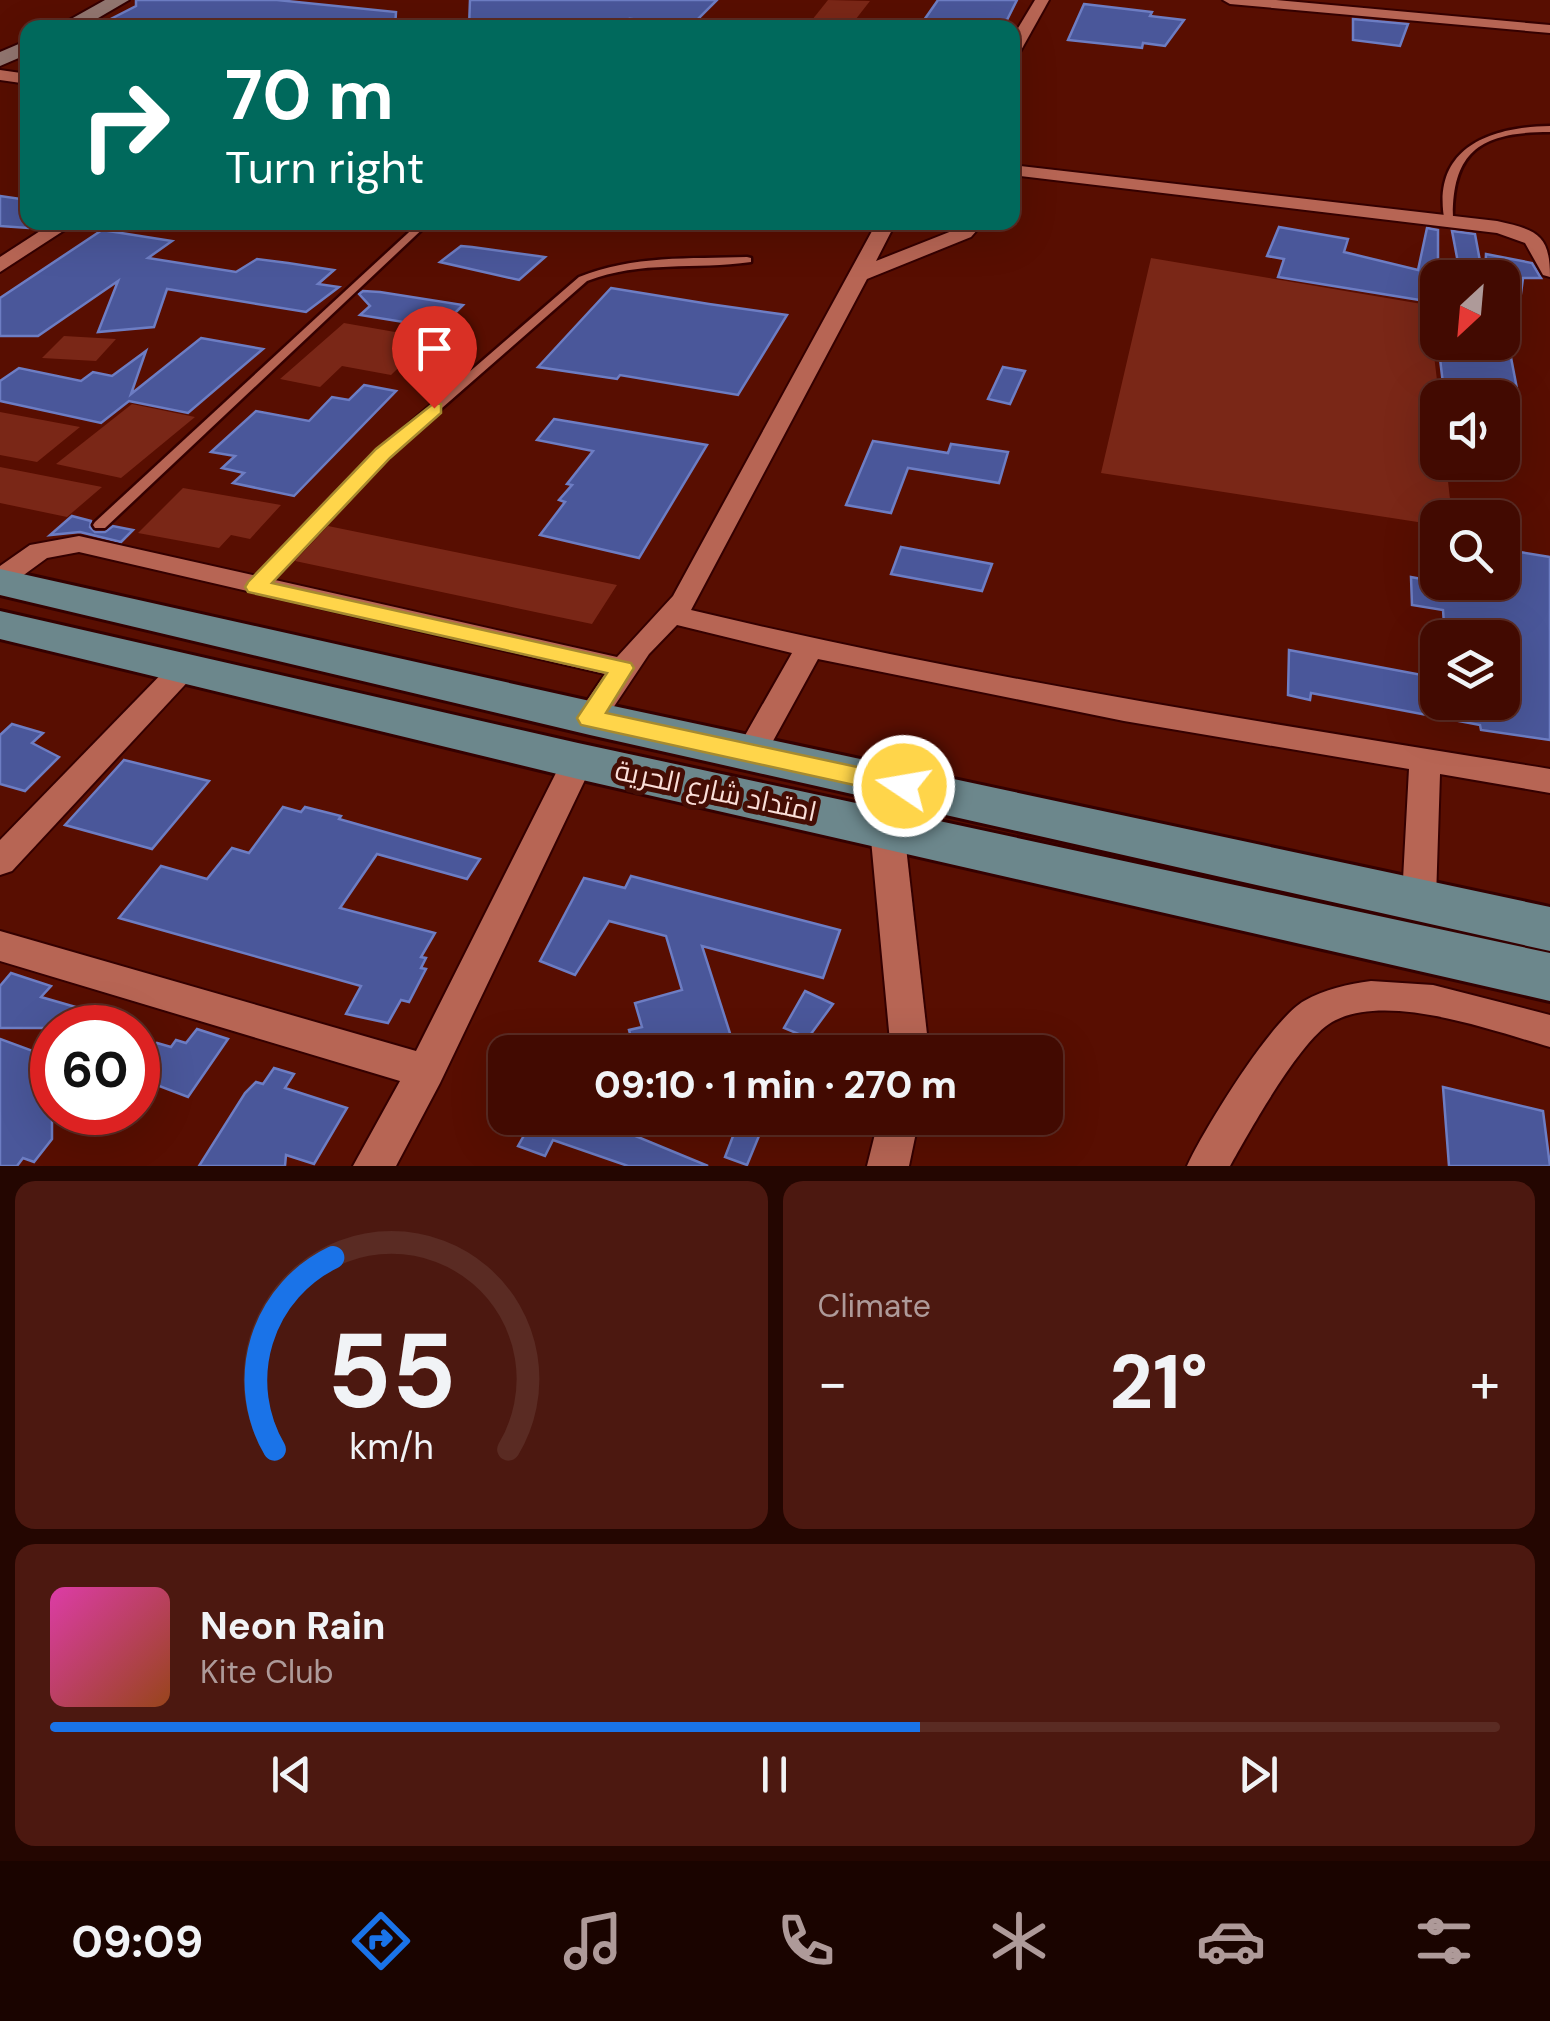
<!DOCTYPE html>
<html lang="en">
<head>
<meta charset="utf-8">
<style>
	:root { --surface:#420a01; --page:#4c1810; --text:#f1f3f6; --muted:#ae9a99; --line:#5a2b23; --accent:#1a73e8 }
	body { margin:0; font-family:"DM Sans",Cairo,sans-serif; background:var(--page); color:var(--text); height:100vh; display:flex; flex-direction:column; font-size:38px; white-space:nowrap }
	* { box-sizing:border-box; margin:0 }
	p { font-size:32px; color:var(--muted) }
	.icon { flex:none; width:55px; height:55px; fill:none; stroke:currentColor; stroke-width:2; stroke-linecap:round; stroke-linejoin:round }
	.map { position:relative; height:1166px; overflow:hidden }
	.panel { display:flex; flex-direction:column; gap:15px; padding:15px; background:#240601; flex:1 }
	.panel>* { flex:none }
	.banner { position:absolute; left:20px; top:20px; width:1000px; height:210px; border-radius:20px; box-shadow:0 10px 40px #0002,0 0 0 2px var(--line); background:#00695c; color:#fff; overflow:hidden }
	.needle { width:65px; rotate:206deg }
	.controls { position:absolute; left:1420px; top:260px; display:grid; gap:20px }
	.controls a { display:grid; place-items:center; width:100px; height:100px; border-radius:20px; background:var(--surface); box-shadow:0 10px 40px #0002,0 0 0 2px var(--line); font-size:50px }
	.speed { position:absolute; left:30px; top:1005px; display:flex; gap:20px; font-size:50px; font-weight:700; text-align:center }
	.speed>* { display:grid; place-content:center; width:130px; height:130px; border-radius:50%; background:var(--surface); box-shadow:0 10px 40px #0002,0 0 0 2px var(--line); line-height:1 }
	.speed .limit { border:15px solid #d22; background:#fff; color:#111 }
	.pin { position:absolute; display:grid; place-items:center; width:85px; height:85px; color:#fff; margin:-102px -42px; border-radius:50% 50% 50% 0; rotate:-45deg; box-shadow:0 0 10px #0007 }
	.pin .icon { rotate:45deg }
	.me { position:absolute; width:110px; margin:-55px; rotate:282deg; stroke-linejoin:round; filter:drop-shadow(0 0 8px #0008) }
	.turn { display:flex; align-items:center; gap:35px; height:210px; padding:0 40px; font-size:45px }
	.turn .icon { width:130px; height:130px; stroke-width:2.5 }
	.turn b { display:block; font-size:70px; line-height:85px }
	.big { font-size:75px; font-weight:800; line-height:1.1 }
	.panel .card { flex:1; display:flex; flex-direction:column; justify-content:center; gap:15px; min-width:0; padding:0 35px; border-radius:20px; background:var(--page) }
	.panel .dial { align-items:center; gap:0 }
	.dial svg { height:260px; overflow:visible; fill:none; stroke:var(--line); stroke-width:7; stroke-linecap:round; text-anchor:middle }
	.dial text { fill:var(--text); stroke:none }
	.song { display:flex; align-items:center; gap:30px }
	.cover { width:120px; height:120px; border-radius:15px; background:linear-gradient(135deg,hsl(320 70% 55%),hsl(20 70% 35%)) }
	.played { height:10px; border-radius:5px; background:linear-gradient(90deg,var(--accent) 60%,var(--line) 60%) }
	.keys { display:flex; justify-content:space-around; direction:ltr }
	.heat { display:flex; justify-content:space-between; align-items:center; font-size:55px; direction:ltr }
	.panel .tiles { flex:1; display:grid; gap:15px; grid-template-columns:1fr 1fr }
	.card:last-child { grid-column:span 2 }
	.trip { position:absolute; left:488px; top:1035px; width:575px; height:100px; border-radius:20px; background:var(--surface); box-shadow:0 10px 40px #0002,0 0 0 2px var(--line); font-weight:800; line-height:100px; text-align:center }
	.dock { display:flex; height:160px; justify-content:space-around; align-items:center; background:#1a0400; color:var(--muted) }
	.dock .icon { width:70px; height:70px }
	.dock .selected { color:var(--accent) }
	.dock b { font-size:45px; color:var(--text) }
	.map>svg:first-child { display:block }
	.green { fill:#7a2717 }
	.building { fill:#4a579a; stroke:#6d7dc3; stroke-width:2.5 }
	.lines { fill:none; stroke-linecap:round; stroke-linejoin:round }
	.lane-casing { stroke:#340000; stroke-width:5 }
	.street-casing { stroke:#340000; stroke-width:4 }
	.secondary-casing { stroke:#340000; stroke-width:4 }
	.primary-casing { stroke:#340000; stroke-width:6 }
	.lane { fill:#b76554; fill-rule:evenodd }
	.street { fill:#b76554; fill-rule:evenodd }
	.secondary { fill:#927670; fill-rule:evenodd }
	.primary { fill:#6c878c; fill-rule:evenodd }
	.route { fill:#ffd54a; stroke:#a68a30; stroke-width:2.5 }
	.labels { text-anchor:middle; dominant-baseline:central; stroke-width:10; stroke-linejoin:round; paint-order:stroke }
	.street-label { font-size:28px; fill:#fbdfd9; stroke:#450d04 }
</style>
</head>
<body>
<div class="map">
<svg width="1550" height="1166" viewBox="0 0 1550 1166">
	<rect width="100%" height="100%" fill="#580e01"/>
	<g class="green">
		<polygon points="828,0 870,1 852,24 812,20"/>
		<polygon points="1151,258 1428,305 1439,397 1438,462 1446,463 1452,517 1438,518 1437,525 1101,473"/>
		<polygon points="344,323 429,338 391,375 342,366 320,387 280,379"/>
		<polygon points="64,336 116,339 96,361 42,358"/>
		<polygon points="132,404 195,417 121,478 56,464"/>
		<polygon points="0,412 80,427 37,462 0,455"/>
		<polygon points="0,467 102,487 67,517 0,503"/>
		<polygon points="183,488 281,505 250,539 231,535 219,548 138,533"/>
		<polygon points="328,526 617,585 592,624 295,561"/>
	</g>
	<g class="building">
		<polygon points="136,0 277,0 396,12 395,28 93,28 136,6"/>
		<polygon points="470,0 717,0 692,25 630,19 630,28 469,28"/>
		<polygon points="938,0 1017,0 1003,28 922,23"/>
		<polygon points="1084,4 1152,12 1150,16 1184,20 1165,46 1143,43 1142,48 1068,40"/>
		<polygon points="1353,19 1408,24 1400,46 1353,40"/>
		<polygon points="0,196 28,200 28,228 0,226"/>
		<polygon points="1279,227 1348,239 1344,252 1418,270 1427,228 1438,230 1438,303 1278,277 1284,259 1267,256"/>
		<polygon points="102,230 172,241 148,258 236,272 257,259 288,263 334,270 318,284 339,287 306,312 167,289 154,327 98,332 118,281 38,336 0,336 0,298"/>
		<polygon points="1452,231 1475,234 1482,272 1459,268"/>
		<polygon points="461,246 472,247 545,257 519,280 440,262"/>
		<polygon points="1486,254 1532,263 1541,278 1523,278 1517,324 1502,323 1502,278 1485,278"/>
		<polygon points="611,288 709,304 787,315 738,395 620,375 617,379 538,367"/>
		<polygon points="363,291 380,292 463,305 440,328 360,315 370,306 359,294"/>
		<polygon points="201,338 263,349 188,413 129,401 101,423 0,401 0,381 19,368 81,381 93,372 112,376 146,351 131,394"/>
		<polygon points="1438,342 1508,342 1519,399 1444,392"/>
		<polygon points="1003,367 1025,371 1010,404 988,399"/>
		<polygon points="364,385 396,391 294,496 233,483 244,473 222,468 235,456 211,452 256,411 309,421 332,397 349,400"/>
		<polygon points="554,419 707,445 639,558 540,535 565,502 559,500 572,485 567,484 593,451 537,440"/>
		<polygon points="873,441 948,453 951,444 1008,452 999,483 908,468 891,513 846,505"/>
		<polygon points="72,516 91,521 90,527 95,532 105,532 113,526 133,530 121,542 80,532 50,535"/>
		<polygon points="901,547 992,564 982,591 891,574"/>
		<polygon points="1514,551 1550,557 1550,740 1481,730 1480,725 1311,693 1310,700 1288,695 1289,650 1438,678 1438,702 1502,702 1502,638 1445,638 1443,610 1412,605 1411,577 1438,582 1502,582 1502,560 1516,563"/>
		<polygon points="12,724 43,733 32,743 59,757 25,791 0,784 0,735"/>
		<polygon points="124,760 209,781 152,849 65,825"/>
		<polygon points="283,807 301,812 305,807 341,816 339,819 480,859 467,879 377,854 340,908 435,933 421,957 426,958 421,968 426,969 409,1002 401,1000 388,1023 346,1014 361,986 119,918 161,866 207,879 232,848 249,853"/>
		<polygon points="631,876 840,930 823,978 702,946 736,1052 635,1052 629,1030 642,1027 635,1003 682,990 666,936 609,921 575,975 540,961 584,878 625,888"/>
		<polygon points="11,973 51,986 41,997 86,1010 73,1028 0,1028 0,986"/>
		<polygon points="805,991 833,1004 808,1038 784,1028"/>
		<polygon points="197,1029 228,1039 188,1097 138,1078 138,1068 157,1043 171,1047 176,1040 186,1043"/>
		<polygon points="0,1039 52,1058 52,1139 34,1162 23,1158 17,1166 0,1166"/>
		<polygon points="274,1068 294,1074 285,1088 347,1108 314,1164 286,1155 285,1166 199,1166 245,1093 256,1082 263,1084"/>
		<polygon points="1443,1087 1543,1111 1550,1166 1449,1166"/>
		<polygon points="500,1118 592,1118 708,1166 628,1166 553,1140 545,1156 518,1146 527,1130"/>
		<polygon points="738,1123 761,1131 747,1165 725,1157"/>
	</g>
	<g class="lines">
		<g class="lane-casing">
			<g id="lane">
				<path d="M 1550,126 L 1550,132 C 1483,132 1451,149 1453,221 L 1445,223 C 1430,149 1488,127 1550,126 Z"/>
				<polygon points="420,222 430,222 105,528 95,528 93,525 95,522"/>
				<path d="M 747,257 L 751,258 L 751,262 C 695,270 641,260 587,281 L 387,456 L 261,590 L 251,590 L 249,587 L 251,584 L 379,450 L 579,277 C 633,255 690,259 747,257 Z"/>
			</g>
		</g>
		<g class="street-casing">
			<g id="street">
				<polygon points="1035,0 1049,0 1020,52 1012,56 1012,38"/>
				<polygon points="1223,0 1276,0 1550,25 1550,33 1230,4"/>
				<polygon points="0,70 28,74 28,84 0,80"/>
				<path d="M 1012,165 L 1497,221 C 1537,230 1550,234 1550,277 L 1543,275 L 1525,243 L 1497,233 L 1012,175 Z"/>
				<polygon points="54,222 77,222 0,272 0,257"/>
				<path d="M 877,222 L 896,222 L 876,261 L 957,229 L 964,222 L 984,222 L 971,237 L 867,279 L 691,610 C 975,678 1263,722 1550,769 L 1550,793 L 1440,774 L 1436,898 L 1431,908 L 1419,912 L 1407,908 L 1402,898 L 1409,769 L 1124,721 L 818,659 L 762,761 L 751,764 L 740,761 L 735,753 L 792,653 L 677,625 L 649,654 L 601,726 L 590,729 L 579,726 L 575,718 L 605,674 L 79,552 L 47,558 L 10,585 L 0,588 L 0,566 L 30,545 L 79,536 L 617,657 L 673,596 Z"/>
				<polygon points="185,657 195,660 200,667 195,674 12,871 0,875 0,840 175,660"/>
				<polygon points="578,750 589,753 594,761 440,1083 396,1166 353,1166 400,1081 0,961 0,931 416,1051 562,761 567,753"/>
				<polygon points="887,816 899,820 904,829 929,1052 891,1052 870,829 875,820"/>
				<path d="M 1371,981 L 1433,985 L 1550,1015 L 1550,1047 C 1493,1031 1387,991 1332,1022 C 1300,1040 1249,1132 1230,1166 L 1187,1166 C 1204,1129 1271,1020 1304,1001 C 1325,989 1348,984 1371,981 Z"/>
				<polygon points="879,1118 919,1118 909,1166 867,1166"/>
			</g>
		</g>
		<g class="secondary-casing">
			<g id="secondary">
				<polygon points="105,0 129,0 81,28 55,28"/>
				<polygon points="28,40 28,54 0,66 0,52"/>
			</g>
		</g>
		<g class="primary-casing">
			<g id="primary">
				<polygon points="0,569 590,701 1550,907 1550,951 590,735 0,595"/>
				<polygon points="0,611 578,743 1550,953 1550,1001 578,779 0,639"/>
			</g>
		</g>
		<use href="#lane" class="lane"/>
		<use href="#street" class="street"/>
		<use href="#secondary" class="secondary"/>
		<use href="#primary" class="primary"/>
	</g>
	<polygon class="route" points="434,403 441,404 441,413 390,458 272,583 631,663 634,668 606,713 904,777 914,780 918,786 914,793 904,796 581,725 577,718 607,673 248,592 245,587 248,582 376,449"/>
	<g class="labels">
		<g class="street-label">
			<text transform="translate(716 791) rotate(12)">امتداد شارع الحرية</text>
		</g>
	</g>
</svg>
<div class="controls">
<a><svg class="needle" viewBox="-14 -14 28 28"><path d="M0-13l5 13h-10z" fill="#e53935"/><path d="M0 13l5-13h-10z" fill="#ae9a99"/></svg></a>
<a><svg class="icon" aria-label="sound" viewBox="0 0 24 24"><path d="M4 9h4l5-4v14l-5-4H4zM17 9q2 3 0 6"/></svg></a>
<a><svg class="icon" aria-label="search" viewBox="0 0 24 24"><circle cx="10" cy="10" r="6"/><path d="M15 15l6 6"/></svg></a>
<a><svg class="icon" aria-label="layers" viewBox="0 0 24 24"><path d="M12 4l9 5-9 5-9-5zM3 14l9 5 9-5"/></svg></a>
</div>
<div class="speed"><div class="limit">60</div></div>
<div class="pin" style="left:434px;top:408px;background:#d93025"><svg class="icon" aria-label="arrive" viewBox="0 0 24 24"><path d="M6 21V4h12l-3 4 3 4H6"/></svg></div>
<svg class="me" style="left:904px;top:786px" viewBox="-20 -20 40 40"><circle r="17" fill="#ffd54a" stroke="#fff" stroke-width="3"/><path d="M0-11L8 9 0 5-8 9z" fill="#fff"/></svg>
<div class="trip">09:10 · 1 min · 270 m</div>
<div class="banner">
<div class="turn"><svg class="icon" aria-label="right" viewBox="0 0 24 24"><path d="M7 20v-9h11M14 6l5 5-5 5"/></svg><div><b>70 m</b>Turn right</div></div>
</div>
</div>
<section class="panel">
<div class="tiles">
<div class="card dial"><svg viewBox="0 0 100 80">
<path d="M14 69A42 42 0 1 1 86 69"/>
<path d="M14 69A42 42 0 0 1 32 10" stroke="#1a73e8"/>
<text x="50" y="56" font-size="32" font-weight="700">55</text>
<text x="50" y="72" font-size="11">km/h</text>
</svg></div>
<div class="card"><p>Climate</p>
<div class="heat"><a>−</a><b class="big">21°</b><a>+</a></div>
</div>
<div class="card">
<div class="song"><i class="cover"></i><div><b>Neon Rain</b><p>Kite Club</p></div></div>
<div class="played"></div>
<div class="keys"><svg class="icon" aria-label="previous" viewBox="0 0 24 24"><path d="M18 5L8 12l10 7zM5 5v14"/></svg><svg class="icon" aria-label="pause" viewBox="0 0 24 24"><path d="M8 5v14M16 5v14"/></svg><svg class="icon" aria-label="next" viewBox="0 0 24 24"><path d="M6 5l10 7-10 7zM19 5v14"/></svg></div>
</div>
</div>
</section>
<nav class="dock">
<b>09:09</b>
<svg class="icon selected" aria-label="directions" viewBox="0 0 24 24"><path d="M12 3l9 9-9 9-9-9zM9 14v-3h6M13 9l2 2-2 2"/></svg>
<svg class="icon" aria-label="music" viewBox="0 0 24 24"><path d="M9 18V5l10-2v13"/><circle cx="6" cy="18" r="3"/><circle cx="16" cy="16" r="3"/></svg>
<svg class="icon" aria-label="phone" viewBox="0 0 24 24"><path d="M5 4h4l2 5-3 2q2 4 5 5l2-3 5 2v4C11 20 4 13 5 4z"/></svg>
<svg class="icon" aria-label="climate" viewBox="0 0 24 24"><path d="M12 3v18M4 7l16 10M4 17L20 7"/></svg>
<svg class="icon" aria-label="car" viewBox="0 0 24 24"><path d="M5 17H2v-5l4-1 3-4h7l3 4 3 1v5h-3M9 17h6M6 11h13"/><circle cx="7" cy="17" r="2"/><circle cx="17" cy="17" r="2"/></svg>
<svg class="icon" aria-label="filters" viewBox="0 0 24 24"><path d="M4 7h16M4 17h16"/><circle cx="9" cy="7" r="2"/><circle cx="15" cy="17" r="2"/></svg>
</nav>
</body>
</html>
